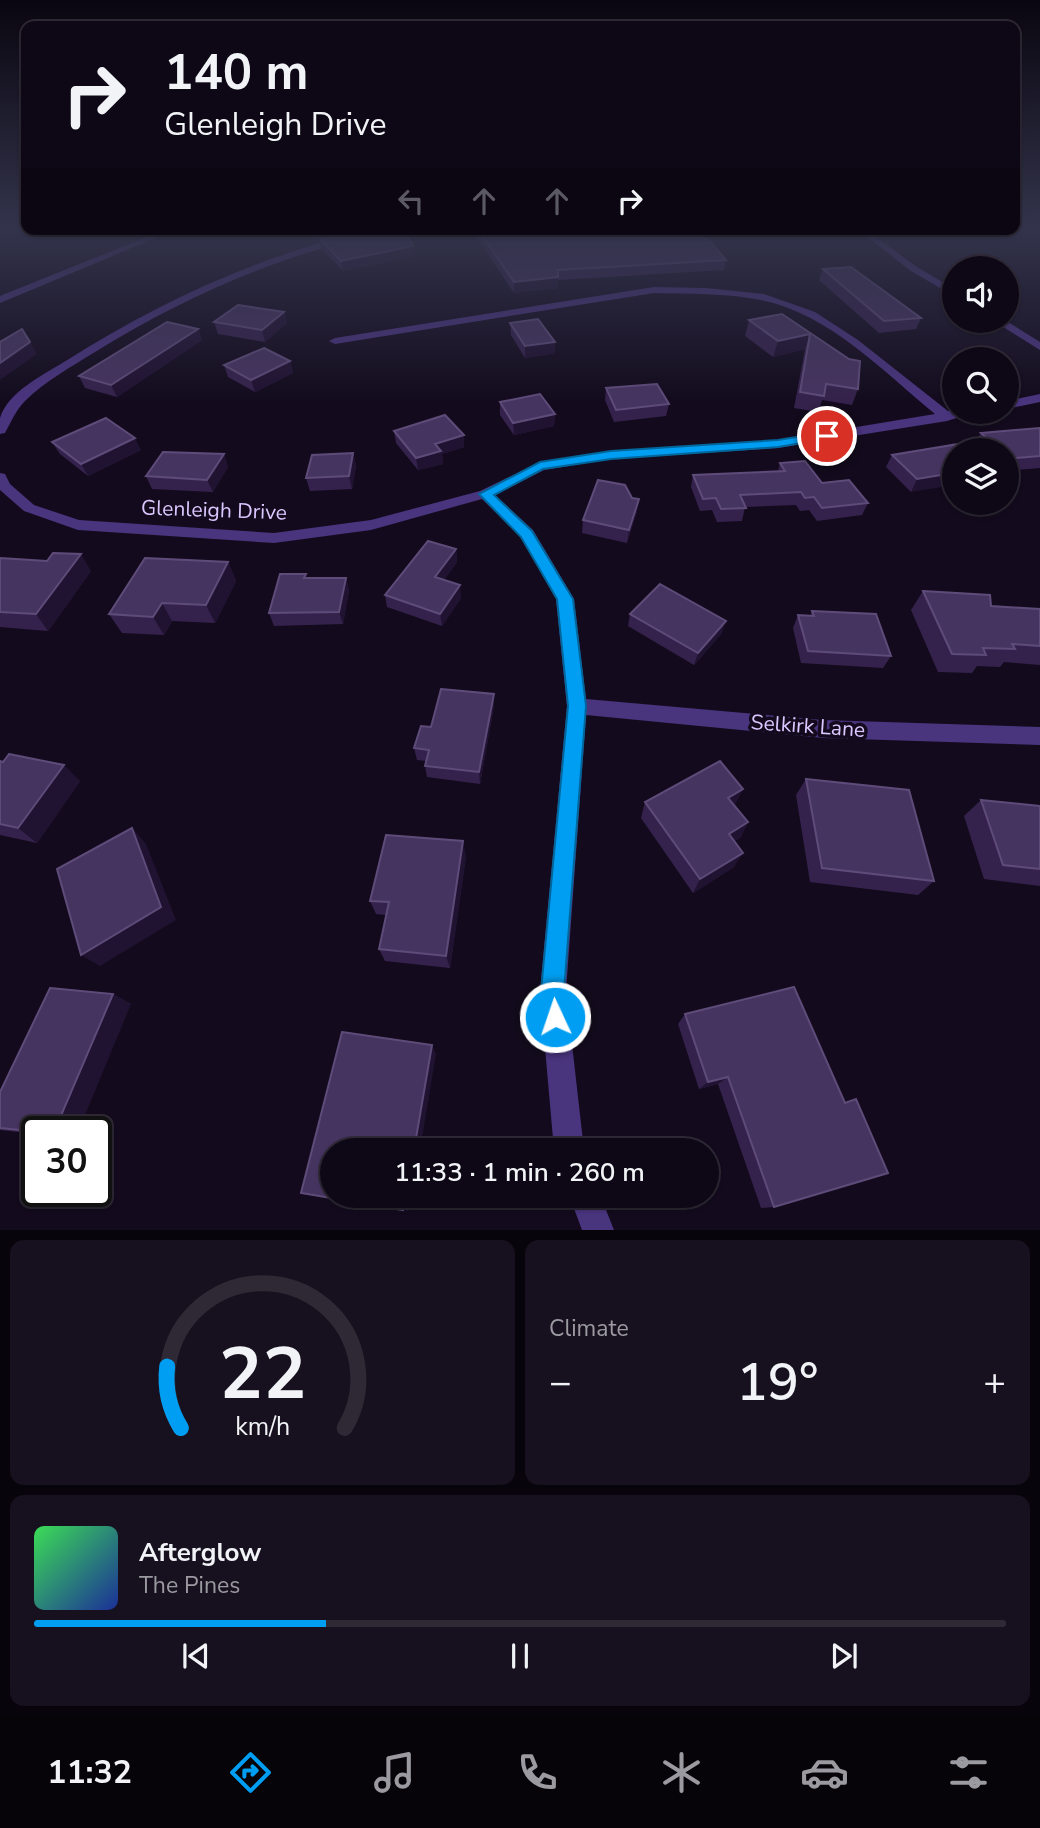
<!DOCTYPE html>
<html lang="en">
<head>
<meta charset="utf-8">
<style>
	:root { --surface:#0e0816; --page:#17111f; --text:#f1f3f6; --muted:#9b9aa1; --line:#2e2935; --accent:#009ef2 }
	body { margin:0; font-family:"Nunito Sans",sans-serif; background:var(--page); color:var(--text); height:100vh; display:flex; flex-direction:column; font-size:26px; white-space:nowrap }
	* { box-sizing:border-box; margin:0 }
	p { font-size:23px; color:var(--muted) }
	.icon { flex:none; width:38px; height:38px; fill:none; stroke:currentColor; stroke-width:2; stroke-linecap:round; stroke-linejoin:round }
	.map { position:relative; height:1230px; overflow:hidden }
	.details { display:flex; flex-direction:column; gap:10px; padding:10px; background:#08040c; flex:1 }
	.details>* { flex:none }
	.hud { position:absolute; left:21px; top:21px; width:999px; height:214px; border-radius:14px; box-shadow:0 2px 5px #0004,0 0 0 2px var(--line); background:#0e0816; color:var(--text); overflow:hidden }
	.controls { position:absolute; left:942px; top:256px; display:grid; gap:14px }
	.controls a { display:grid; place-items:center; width:77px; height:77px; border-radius:50%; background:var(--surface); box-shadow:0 2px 5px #0004,0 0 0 2px var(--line); font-size:35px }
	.speed { position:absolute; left:21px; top:1116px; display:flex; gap:14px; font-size:35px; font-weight:700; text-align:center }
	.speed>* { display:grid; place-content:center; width:91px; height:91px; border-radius:50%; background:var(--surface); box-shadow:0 2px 5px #0004,0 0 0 2px var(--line); line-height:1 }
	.speed .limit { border:4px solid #111; border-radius:10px; background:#fff; color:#111 }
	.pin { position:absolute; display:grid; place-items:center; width:60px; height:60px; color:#fff; margin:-30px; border:4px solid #fff; border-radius:50%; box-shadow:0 2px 7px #0007 }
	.me { position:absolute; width:77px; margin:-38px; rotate:357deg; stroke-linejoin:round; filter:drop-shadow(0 0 5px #0008) }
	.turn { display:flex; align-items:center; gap:24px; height:147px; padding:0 28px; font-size:32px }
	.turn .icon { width:91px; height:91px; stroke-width:2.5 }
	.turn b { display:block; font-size:49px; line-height:60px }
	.lanes { display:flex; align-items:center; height:66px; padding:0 28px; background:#0003; justify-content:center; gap:35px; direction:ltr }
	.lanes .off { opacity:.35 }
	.big { font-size:52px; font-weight:600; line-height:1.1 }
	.details .tile { flex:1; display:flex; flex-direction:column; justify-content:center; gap:10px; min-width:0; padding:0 24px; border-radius:14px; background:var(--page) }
	.details .dial { align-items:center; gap:0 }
	.dial svg { height:182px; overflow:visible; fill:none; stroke:var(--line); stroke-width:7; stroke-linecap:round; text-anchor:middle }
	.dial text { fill:var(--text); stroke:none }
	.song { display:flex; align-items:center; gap:21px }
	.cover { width:84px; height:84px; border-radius:10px; background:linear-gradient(135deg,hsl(130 70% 55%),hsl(230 70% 35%)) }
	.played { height:7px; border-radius:4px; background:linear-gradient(90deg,var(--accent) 30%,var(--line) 30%) }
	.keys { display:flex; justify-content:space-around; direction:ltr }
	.heat { display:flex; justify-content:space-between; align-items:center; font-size:38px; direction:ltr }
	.details .tiles { flex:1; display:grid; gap:10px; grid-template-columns:1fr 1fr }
	.tile:last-child { grid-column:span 2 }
	.trip { position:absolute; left:320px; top:1138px; width:399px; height:70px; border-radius:35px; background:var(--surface); box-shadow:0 2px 5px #0004,0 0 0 2px var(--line); font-weight:600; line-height:70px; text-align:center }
	.dock { display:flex; height:112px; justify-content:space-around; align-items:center; background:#060309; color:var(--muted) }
	.dock .icon { width:49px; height:49px }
	.dock .current { color:var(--accent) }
	.dock b { font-size:32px; color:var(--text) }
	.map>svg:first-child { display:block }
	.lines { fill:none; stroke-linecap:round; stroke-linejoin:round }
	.minor { fill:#49347e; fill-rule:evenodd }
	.tertiary { fill:#49347e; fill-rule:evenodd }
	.wall { fill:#35224c }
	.shaded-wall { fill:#201231 }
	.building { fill:#463460; stroke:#5e4b79; stroke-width:2 }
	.route { fill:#009ef2; stroke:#00679d; stroke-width:2 }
	.labels { text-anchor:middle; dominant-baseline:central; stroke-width:7; stroke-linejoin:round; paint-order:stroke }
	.street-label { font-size:21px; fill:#dbc7ff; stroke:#130b1d }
</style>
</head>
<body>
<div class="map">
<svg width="1040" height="1230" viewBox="0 0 1040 1230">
	<rect width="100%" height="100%" fill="#130b1d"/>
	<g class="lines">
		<g class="minor">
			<path d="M 342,237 L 345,238 L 345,242 C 256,265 173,304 95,352 C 71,367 45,381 25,401 C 16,410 11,422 5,433 L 0,434 C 0,429 0,422 0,418 C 8,392 43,375 64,362 C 151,307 242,263 342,237 Z"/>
			<path d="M 654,287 L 706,288 L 764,294 L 815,312 L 858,340 L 948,411 L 979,411 L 947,421 L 778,448 L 611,459 L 544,470 L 495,495 L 533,530 L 574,599 L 586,699 L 823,720 L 1040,727 L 1040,745 L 823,738 L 586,715 L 566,991 L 584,1150 L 554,1150 L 540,991 L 567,706 L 556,599 L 521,537 L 482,499 L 371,530 L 274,543 L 78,530 L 24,511 L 0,490 L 0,473 L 5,474 L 10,484 L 34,505 L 79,520 L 274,533 L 371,520 L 480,491 L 540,462 L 611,451 L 778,440 L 935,414 C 884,372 828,313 761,300 C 726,293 689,294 654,293 L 335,344 L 329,341 L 335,338 Z"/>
			<polygon points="1040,394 1040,402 1006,409 1006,401"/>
			<polygon points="569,1195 600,1195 614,1230 582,1230"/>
		</g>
		<g class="tertiary">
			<polygon points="164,230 175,230 0,303 0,296"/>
			<polygon points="858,230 867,230 917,267 954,289 954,296 911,271"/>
			<polygon points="992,320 1005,320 1040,342 1040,350"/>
		</g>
	</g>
	<g class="wall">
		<polygon points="304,230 405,230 414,256 343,271 322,249 320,240 314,241"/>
		<polygon points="473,230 672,230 661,233 726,260 724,270 558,280 558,288 514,293 473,232"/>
		<polygon points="823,269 921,318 916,329 879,333 819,280"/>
		<polygon points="284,312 287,323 265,342 218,334 214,322"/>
		<polygon points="782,314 849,359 858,389 852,405 822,400 818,412 794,408 805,349 773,357 745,336 749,320"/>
		<polygon points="510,323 555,353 525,358 511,335"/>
		<polygon points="198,329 202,340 117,397 85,388 79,376"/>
		<polygon points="290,361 293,373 255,392 228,377 224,365"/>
		<polygon points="606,388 669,404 666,416 614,422 605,400"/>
		<polygon points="500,402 555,414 554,426 514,435 500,415"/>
		<polygon points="1040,428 1040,468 1006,471 1006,450 954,450 911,492 886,467 892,455 976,441 981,433"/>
		<polygon points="394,431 464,435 464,447 442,454 443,464 418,470 396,443"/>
		<polygon points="52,442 141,450 88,476 60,454"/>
		<polygon points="353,453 356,466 352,489 310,491 306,478"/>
		<polygon points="224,454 228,467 213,492 152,489 146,476"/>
		<polygon points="780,463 868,503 862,515 817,521 809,510 800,511 796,505 745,507 742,521 717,522 712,510 700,511 691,487 693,475 778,471"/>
		<polygon points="637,511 627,543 582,533 583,520"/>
		<polygon points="456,549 457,562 444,580 461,598 442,626 387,607 385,595"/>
		<polygon points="0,558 91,571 48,631 0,627"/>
		<polygon points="228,562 236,581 215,623 172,621 164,635 122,633 109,614"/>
		<polygon points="307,578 346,578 349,590 343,624 274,626 269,613"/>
		<polygon points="923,591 991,606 1040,609 1040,665 1004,662 1000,667 977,666 972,673 938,672 911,610"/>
		<polygon points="812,611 891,656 883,668 801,663 793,628 798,615 810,616"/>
		<polygon points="630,614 722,633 694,665 628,626"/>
		<polygon points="494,706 480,784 427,777 425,766 426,761 417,760 414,748 431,727"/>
		<polygon points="0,761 80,781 37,843 0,835"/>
		<polygon points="806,779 934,881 918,895 810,882 796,795"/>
		<polygon points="981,800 1040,806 1040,886 984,879 964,816"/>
		<polygon points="645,802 735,805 735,806 748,822 740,838 734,841 734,867 693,893 641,818"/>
		<polygon points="466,856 450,968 385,961 379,949 386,915 376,914 370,901"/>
		<polygon points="113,994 131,1004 37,1132 37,1134 0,1130 0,1092"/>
		<polygon points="685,1014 845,1103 774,1207 761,1208 718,1084 699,1089 678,1024"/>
	</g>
	<g class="shaded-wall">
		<polygon points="317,230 372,230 314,241 312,231"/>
		<polygon points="633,230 672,230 632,239"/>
		<polygon points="413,246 414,256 343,271 341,261"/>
		<polygon points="558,277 558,288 514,293 514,282"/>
		<polygon points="284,312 287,323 265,342 262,330"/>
		<polygon points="198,329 202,340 117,397 111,385"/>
		<polygon points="810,334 805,349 773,357 778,341"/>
		<polygon points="30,342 37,354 0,380 0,363"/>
		<polygon points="555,342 555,353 525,358 525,346"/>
		<polygon points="290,361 293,373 255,392 251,380"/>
		<polygon points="555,414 554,426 514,435 513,423"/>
		<polygon points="464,435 464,447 442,454 443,464 418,470 416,458 435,444"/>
		<polygon points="135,438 141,450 88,476 81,464"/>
		<polygon points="353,453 356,466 352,489 349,476"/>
		<polygon points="224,454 228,467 213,492 207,480"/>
		<polygon points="954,473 954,485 911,492 917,479"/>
		<polygon points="639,499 637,511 627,543 629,530"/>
		<polygon points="456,549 457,562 437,590 435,577"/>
		<polygon points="81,554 91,571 48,631 36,614"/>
		<polygon points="228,562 236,581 215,623 206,605"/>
		<polygon points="346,578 349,590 343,624 339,612"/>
		<polygon points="460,585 461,598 442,626 440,614"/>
		<polygon points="162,603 172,621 164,635 153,617"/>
		<polygon points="726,621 722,633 694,665 698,653"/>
		<polygon points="494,694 494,706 480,784 479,772"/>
		<polygon points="64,765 80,781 37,843 18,828"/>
		<polygon points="743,789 735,805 721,814 728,798"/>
		<polygon points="748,822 740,838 721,849 729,834"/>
		<polygon points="132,828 146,844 176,920 100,966 81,955"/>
		<polygon points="463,841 466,856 450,968 446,956"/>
		<polygon points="743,853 734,867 693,893 700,879"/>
		<polygon points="113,994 131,1004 78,1132 54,1132"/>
		<polygon points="432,1045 436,1054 420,1150 414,1150"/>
		<polygon points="728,1077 718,1084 699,1089 708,1082"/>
		<polygon points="406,1195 412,1195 409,1211 403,1210"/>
	</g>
	<g class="building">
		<polygon points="366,230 405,230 413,246 341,261 320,239"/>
		<polygon points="478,230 640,230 708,239 726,260 558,270 558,277 514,282"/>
		<polygon points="851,267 921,318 884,321 823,269"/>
		<polygon points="238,305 284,312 262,330 214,322"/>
		<polygon points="782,314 849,359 860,361 858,389 826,384 824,396 800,392 810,334 778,341 749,320"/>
		<polygon points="538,319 555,342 525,346 510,323"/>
		<polygon points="167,322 198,329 111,385 79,376"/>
		<polygon points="22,329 30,342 0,363 0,342"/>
		<polygon points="264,348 290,361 251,380 224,365"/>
		<polygon points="657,384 669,404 616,410 606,388"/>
		<polygon points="540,394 555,414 513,423 500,402"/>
		<polygon points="445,415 464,435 435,444 441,451 416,458 394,431"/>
		<polygon points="106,418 135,438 81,464 52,442"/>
		<polygon points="1040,428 1040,456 1006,459 1006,450 954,450 954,473 917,479 892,455 988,439 981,433"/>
		<polygon points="163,452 224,454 207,480 146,476"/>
		<polygon points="353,453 349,476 306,478 312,455"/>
		<polygon points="805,461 822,483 849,480 868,503 822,508 814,497 805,498 801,492 740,495 746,508 721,509 716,498 703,499 693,475 785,471 780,463"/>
		<polygon points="598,480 625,485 632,498 639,499 629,530 583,520"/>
		<polygon points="428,541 456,549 435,577 460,585 440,614 385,595"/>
		<polygon points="53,553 81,554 36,614 0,612 0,558 47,561"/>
		<polygon points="145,558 228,562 206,605 162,603 153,617 109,614"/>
		<polygon points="280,574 306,574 304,578 346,578 339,612 269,613"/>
		<polygon points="660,584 726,621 698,653 630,614"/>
		<polygon points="923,591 990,595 991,606 1040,609 1040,646 1012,644 1015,649 983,648 986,655 952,654"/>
		<polygon points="812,611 876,614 891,656 808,651 798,615 814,616"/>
		<polygon points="441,689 494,694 479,772 425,766 429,750 414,748 421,726 431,727"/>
		<polygon points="9,754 64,765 18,828 0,824 0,761 3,762"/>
		<polygon points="720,761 743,789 728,798 748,822 729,834 743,853 700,879 645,802"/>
		<polygon points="806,779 909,790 934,881 822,868"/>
		<polygon points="981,800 1040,806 1040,869 1003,865"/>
		<polygon points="132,828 161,907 81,955 57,869"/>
		<polygon points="386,835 463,841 446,956 379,949 389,902 370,901"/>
		<polygon points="794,987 845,1103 856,1099 888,1173 774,1207 728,1077 708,1082 685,1014"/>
		<polygon points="50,988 113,994 54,1132 39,1132 0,1128 0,1092"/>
		<polygon points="342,1032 432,1045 414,1150 332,1150 332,1195 406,1195 403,1210 301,1193"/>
	</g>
	<linearGradient id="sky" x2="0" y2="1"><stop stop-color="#0a0610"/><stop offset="0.57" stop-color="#33344c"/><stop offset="1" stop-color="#33344c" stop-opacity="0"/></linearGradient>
	<rect width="1040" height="402" fill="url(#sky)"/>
	<polygon class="route" points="827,432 833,436 831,438 778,447 611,459 543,469 494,495 532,531 573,599 586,706 564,991 567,1017 564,1026 555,1029 547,1026 541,991 568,706 557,599 521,537 479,494 540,462 611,451 778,440"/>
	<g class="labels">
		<g class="street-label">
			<text transform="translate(214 510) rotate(2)">Glenleigh Drive</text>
			<text transform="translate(808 726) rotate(4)">Selkirk Lane</text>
		</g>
	</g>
</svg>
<div class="controls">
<a><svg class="icon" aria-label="sound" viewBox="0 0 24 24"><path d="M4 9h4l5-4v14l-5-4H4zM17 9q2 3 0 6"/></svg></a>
<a><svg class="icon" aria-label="search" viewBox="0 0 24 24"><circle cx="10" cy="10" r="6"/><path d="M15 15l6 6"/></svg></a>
<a><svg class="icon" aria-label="layers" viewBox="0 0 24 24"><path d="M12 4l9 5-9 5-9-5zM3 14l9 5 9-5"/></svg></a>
</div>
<div class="speed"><div class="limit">30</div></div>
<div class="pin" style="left:827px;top:436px;background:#d93025"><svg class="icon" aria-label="arrive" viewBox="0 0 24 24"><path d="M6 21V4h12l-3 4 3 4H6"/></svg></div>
<svg class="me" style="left:555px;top:1017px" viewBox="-20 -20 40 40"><circle r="17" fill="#009ef2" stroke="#fff" stroke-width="3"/><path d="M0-11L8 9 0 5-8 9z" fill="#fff"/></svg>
<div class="trip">11:33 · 1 min · 260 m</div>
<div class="hud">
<div class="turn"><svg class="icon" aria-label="right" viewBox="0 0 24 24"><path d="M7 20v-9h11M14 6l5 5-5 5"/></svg><div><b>140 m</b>Glenleigh Drive</div></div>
<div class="lanes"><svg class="icon off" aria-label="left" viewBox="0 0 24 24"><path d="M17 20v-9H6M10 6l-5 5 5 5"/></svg><svg class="icon off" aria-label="ahead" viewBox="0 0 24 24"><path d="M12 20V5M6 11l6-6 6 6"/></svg><svg class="icon off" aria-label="ahead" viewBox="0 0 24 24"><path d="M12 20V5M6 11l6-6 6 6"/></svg><svg class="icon" aria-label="right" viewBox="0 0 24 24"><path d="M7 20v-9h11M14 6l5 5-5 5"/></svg></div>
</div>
</div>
<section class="details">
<div class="tiles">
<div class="tile dial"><svg viewBox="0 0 100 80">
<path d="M14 69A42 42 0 1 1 86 69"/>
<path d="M14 69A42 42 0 0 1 8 42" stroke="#009ef2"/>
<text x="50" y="56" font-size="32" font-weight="700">22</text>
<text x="50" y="72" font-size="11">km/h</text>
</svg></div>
<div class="tile"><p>Climate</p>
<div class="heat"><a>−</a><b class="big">19°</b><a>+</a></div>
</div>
<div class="tile">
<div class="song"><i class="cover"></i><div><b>Afterglow</b><p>The Pines</p></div></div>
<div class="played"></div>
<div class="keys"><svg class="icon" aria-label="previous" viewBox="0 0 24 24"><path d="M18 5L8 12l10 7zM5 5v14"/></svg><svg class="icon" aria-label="pause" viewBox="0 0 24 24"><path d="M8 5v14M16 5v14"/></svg><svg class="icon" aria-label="next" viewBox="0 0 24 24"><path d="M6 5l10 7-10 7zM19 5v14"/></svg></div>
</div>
</div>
</section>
<nav class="dock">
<b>11:32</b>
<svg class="icon current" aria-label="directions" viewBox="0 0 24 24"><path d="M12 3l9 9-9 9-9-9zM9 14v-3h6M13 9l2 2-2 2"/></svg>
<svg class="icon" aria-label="music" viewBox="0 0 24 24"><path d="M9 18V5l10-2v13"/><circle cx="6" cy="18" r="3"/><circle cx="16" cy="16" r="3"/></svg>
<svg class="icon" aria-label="phone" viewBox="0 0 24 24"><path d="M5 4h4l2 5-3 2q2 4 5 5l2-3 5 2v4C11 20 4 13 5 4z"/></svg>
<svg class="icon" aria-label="climate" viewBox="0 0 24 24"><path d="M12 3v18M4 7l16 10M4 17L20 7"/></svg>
<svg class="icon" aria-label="car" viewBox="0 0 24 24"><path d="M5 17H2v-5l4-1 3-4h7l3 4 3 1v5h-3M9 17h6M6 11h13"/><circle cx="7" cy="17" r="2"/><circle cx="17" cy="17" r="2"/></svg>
<svg class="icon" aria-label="filters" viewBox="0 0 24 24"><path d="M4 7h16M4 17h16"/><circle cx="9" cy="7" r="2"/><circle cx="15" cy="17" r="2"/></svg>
</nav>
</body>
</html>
